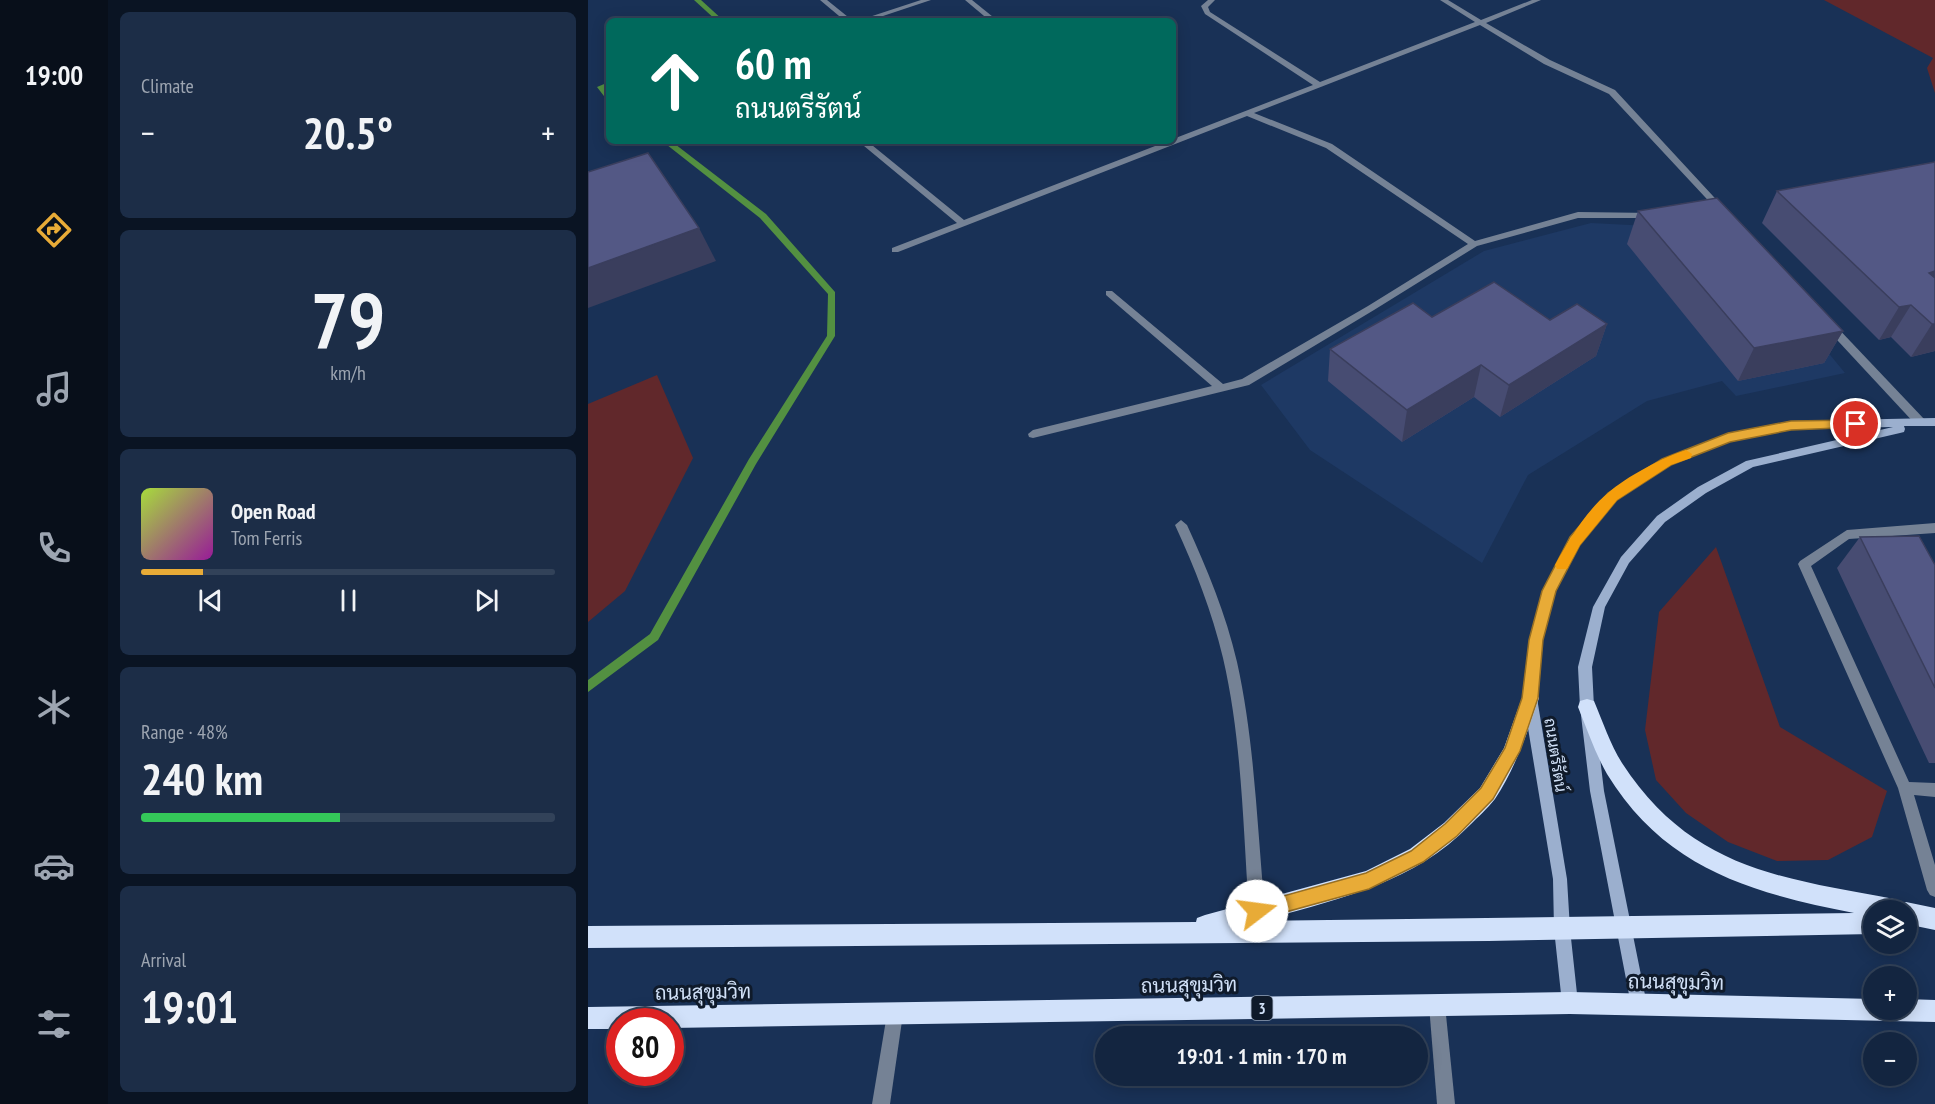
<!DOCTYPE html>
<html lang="en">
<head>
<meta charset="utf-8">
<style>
	:root { --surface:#132540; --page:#1c2d47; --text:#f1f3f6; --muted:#9da5b1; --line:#324259; --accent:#e8ab37 }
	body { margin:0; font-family:"PT Sans Narrow",Sarabun,sans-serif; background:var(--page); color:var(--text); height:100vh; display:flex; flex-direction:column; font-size:22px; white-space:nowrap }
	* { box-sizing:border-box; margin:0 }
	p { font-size:20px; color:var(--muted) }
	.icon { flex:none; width:33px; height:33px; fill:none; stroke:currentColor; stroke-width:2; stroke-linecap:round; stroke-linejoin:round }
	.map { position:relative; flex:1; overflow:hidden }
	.sheet { display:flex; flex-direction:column; gap:12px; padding:12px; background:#0a1423; width:480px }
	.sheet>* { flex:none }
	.guide { position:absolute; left:18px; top:18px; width:570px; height:126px; border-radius:9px; box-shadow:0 3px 15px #0003,0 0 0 2px var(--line); background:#00695c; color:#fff; overflow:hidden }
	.buttons { position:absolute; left:1275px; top:900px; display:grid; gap:12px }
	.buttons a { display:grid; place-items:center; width:54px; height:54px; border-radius:50%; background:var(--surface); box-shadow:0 3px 15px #0003,0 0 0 2px var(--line); font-size:30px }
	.speed { position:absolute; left:18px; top:1008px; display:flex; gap:12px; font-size:30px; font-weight:700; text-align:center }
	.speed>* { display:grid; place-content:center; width:78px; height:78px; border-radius:50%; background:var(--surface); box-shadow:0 3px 15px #0003,0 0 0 2px var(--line); line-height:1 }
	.speed .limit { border:9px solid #d22; background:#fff; color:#111 }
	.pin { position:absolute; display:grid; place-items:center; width:51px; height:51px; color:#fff; margin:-26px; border:3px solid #fff; border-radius:50%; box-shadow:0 2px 6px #0007 }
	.me { position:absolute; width:66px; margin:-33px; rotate:75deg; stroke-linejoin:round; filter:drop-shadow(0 0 4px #0008) }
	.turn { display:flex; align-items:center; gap:21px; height:126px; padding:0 30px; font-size:27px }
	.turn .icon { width:78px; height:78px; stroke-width:2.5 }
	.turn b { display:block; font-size:42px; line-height:51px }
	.big { font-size:45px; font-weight:800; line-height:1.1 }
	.sheet .tile { flex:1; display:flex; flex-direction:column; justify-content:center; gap:9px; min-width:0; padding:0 21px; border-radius:9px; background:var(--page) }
	.sheet .dial { align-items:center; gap:0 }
	.dial b { font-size:78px; line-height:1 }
	.song { display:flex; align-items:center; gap:18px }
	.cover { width:72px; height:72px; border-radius:9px; background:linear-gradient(135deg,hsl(80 70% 55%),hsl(300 70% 35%)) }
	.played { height:6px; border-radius:3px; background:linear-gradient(90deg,var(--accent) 15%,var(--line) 15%) }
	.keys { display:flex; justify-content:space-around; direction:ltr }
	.heat { display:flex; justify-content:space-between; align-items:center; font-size:33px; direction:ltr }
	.charge { height:9px; border-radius:4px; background:linear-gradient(90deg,#34c759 48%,var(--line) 0) }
	.trip { position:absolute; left:507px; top:1026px; width:333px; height:60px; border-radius:30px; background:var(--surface); box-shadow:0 3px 15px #0003,0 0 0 2px var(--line); font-weight:800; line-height:60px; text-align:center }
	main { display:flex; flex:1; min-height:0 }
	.menu { display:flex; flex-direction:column; width:108px; justify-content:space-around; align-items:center; background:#080f1a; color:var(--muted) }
	.menu .icon { width:42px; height:42px }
	.menu .on { color:var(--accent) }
	.menu b { font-size:27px; color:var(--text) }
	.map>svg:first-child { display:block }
	.built { fill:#1e3964 }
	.green { fill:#61282b }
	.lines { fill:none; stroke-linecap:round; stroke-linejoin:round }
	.stream { fill:#539041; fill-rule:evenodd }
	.service { fill:#758295; fill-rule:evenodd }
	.minor { fill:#758295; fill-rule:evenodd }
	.tertiary { fill:#758295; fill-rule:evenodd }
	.secondary { fill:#9bafce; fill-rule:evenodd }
	.trunk { fill:#d1e1fa; fill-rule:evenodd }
	.wall { fill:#474c72 }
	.shaded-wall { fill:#3a3e5d }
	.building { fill:#535885; stroke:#3a3e5d; stroke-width:1.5 }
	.route { fill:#e8ab37; stroke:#976f24; stroke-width:1.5 }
	.slow { fill:#f59e0b }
	.labels { text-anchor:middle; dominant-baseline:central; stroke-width:6; stroke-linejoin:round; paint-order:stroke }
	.shield { fill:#0f1a2a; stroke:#96a5ba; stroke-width:1.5 }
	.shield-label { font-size:15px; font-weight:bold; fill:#d0e0f7 }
	.street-label { font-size:16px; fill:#d0e0f7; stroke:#0f1a2a }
	.near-street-label { font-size:20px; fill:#d0e0f7; stroke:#0f1a2a }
</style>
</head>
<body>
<main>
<nav class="menu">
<b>19:00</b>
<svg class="icon on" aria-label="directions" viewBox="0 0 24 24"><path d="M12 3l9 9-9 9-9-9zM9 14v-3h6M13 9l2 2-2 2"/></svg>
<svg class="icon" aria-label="music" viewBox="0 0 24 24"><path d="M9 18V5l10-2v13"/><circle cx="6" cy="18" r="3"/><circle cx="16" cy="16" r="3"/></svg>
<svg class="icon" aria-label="phone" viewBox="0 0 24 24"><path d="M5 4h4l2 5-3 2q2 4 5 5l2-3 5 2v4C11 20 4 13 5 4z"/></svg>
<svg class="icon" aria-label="climate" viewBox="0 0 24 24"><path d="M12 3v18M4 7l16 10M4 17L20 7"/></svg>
<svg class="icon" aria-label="car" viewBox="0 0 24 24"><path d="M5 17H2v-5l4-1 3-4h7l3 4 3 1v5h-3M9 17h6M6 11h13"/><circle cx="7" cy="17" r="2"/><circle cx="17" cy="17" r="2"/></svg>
<svg class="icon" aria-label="filters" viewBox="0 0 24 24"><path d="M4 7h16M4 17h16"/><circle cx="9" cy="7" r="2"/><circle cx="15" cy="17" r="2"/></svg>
</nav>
<section class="sheet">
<div class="tile"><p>Climate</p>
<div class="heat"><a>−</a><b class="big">20.5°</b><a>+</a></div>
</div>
<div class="tile dial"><b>79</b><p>km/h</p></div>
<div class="tile">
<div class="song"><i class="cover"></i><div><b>Open Road</b><p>Tom Ferris</p></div></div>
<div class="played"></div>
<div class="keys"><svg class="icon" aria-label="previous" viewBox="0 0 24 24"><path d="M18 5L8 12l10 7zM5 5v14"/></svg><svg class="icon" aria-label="pause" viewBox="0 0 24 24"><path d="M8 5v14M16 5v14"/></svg><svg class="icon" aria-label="next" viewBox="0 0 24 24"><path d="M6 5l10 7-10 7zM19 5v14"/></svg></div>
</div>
<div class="tile"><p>Range · 48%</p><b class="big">240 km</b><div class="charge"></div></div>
<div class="tile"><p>Arrival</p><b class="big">19:01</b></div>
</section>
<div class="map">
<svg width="1347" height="1104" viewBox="0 0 1347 1104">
	<rect width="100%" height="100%" fill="#193156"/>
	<polygon class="built" points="1003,223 1139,230 1257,373 1148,396 1134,381 1059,401 940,475 894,563 722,450 673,385 896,251"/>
	<g class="green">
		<polygon points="1236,0 1347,0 1347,93 1339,68 1345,58"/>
		<polygon points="69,375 105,458 37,591 0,622 0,404"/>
		<polygon points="1128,547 1192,727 1299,791 1284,837 1240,860 1189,861 1140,842 1098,813 1068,780 1057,730 1071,612"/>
	</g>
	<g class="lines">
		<g class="stream">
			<polygon points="106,0 113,0 136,21 129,21"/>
			<polygon points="21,82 21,86 16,88 21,94 21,101 19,100 9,87"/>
			<polygon points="74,141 83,141 178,214 247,292 247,336 168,464 70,640 0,692 0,680 62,634 161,459 239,336 240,294 172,218"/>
		</g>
		<g class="service">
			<path d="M 593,520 L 599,525 C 619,569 638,614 649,662 C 667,743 669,828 677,911 L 674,916 L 669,919 L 664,916 L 661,911 C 655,827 654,740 635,658 C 624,612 607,568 587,525 Z"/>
			<polygon points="1347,523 1347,533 1261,539 1223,566 1321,782 1347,783 1347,797 1326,795 1347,865 1347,897 1342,895 1339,890 1310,788 1210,564 1212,561 1259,530"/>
		</g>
		<g class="minor">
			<polygon points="232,0 239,0 265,21 257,21"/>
			<polygon points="333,0 343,0 280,21 269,21"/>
			<polygon points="377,0 384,0 410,21 402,21"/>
			<polygon points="620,0 627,0 620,7 622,12 732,82 887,22 852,0 860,0 893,20 944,0 953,0 898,23 962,60 1027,90 1137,209 1136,211 1130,211 1021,94 956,64 892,25 666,113 744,144 887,241 990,212 1065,213 1069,216 1068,218 990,218 889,246 786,310 661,385 445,438 441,437 440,434 445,430 624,386 518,295 518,291 524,291 635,384 654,379 780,306 880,244 738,148 659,116 310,252 304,252 304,248 369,223 270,141 279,141 376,220 580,141 585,141 585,139 725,85 617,14 613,6"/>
			<polygon points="1241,322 1245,323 1337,420 1338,423 1337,426 1329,426 1237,327 1237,323"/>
			<polygon points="849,997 855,999 857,1005 867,1104 849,1104 841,1005 843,999"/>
		</g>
		<polygon class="tertiary" points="307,1006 313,1008 315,1014 302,1104 284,1104 299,1014 301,1008"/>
		<polygon class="secondary" points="1347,418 1347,426 1316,426 1317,429 1316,432 1312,433 1165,467 1118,493 1077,522 1041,563 1017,607 1004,667 1006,707 1016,791 1059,1005 1057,1011 1051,1013 1045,1011 1043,1005 1002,791 992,707 990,667 1005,607 1033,557 1069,516 1110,487 1158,461 1305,427 1203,429 1142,442 1082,465 1028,499 991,544 967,591 954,640 949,698 979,879 982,929 990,1003 988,1009 982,1011 976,1009 974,1003 966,929 965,879 935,698 942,640 955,591 983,538 1020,493 1074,459 1136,435 1203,421"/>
		<g class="trunk">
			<path d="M 942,690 L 948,692 L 951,698 C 939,733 928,767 907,799 C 900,808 890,817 882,825 C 823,885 749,899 672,921 L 1266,913 C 1164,893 1077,869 1019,774 C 1007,753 999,729 990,707 L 992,701 L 999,699 L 1006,701 C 1015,722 1022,744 1034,763 C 1103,869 1193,878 1306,899 L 1314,904 L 1318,902 L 1347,908 L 1347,930 L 1318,924 L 1318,910 L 1286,910 L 1286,934 L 900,941 L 0,948 L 0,926 L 608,922 L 609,918 L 617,915 L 778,871 L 822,849 L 856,823 L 892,788 L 916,748 L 936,692 Z"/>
			<polygon points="982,992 1286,999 1286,1010 1318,1010 1318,999 1347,1000 1347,1022 982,1014 82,1028 82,1022 32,1022 32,1029 0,1029 0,1007"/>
		</g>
	</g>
	<g class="wall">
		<polygon points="1347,162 1347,351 1323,357 1303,337 1291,340 1174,223 1189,191"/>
		<polygon points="1050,211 1255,331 1236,363 1150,381 1039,244"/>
		<polygon points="844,317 962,320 1019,324 1008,356 912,417 886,397 814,442 740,381 742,349"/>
		<polygon points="1272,537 1347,565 1347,763 1341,763 1249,568"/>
	</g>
	<g class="shaded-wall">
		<polygon points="111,228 128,261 0,308 0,268"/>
		<polygon points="1347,271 1347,300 1323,305 1303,337 1291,340 1311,307 1341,273"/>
		<polygon points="1019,324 1008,356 912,417 921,385"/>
		<polygon points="1344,324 1347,324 1347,351 1323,357"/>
		<polygon points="1255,331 1236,363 1150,381 1166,348"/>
		<polygon points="893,365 886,397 814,442 819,410"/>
	</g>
	<g class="building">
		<polygon points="60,153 111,228 0,268 0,172"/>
		<polygon points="1347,162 1347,271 1341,273 1347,278 1347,324 1344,324 1323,305 1311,307 1189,191"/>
		<polygon points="1129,198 1255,331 1166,348 1050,211"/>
		<polygon points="906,282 962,320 989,304 1019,324 921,385 893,365 819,410 742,349 825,303 844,317"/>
		<polygon points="1331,536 1347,565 1347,688 1272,537"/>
	</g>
	<polygon class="route" points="1268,420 1273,421 1274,424 1273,427 1203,430 1142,442 1083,465 1029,500 992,545 968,591 955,640 950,698 932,751 905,799 869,836 835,862 781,889 669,920 663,917 661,911 663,905 778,873 823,851 857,824 893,788 917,748 934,698 941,640 954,591 982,537 1020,493 1074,459 1140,433 1203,421"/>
	<path class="slow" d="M 1098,450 L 1104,454 L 1103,458 L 1083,465 L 1029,500 L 992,545 L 979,569 L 969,569 L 967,565 C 980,541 999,510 1020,493 C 1038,477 1075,457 1098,450 Z"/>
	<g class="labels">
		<rect class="shield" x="663.5" y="996" width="21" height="24" rx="4.5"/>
		<g class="shield-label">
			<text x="674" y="1008">3</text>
		</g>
		<g class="street-label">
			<text transform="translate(968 755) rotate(81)">ถนนตรีรัตน์</text>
		</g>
		<g class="near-street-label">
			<text transform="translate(1088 982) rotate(1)">ถนนสุขุมวิท</text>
			<text transform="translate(601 985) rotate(-1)">ถนนสุขุมวิท</text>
			<text transform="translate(115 992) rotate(-1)">ถนนสุขุมวิท</text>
		</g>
	</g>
</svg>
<div class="buttons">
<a><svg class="icon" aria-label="layers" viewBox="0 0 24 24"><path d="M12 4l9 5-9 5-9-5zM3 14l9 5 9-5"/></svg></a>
<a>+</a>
<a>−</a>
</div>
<div class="speed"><div class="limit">80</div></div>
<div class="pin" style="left:1268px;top:424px;background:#d93025"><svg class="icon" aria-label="arrive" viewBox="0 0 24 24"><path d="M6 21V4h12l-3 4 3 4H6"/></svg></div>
<svg class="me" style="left:669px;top:911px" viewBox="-20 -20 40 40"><circle r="19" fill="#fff"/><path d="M0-13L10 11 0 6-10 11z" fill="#e8ab37"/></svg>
<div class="trip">19:01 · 1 min · 170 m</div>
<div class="guide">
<div class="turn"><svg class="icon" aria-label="ahead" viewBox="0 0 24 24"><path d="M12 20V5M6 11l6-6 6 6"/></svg><div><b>60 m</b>ถนนตรีรัตน์</div></div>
</div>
</div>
</main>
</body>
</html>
